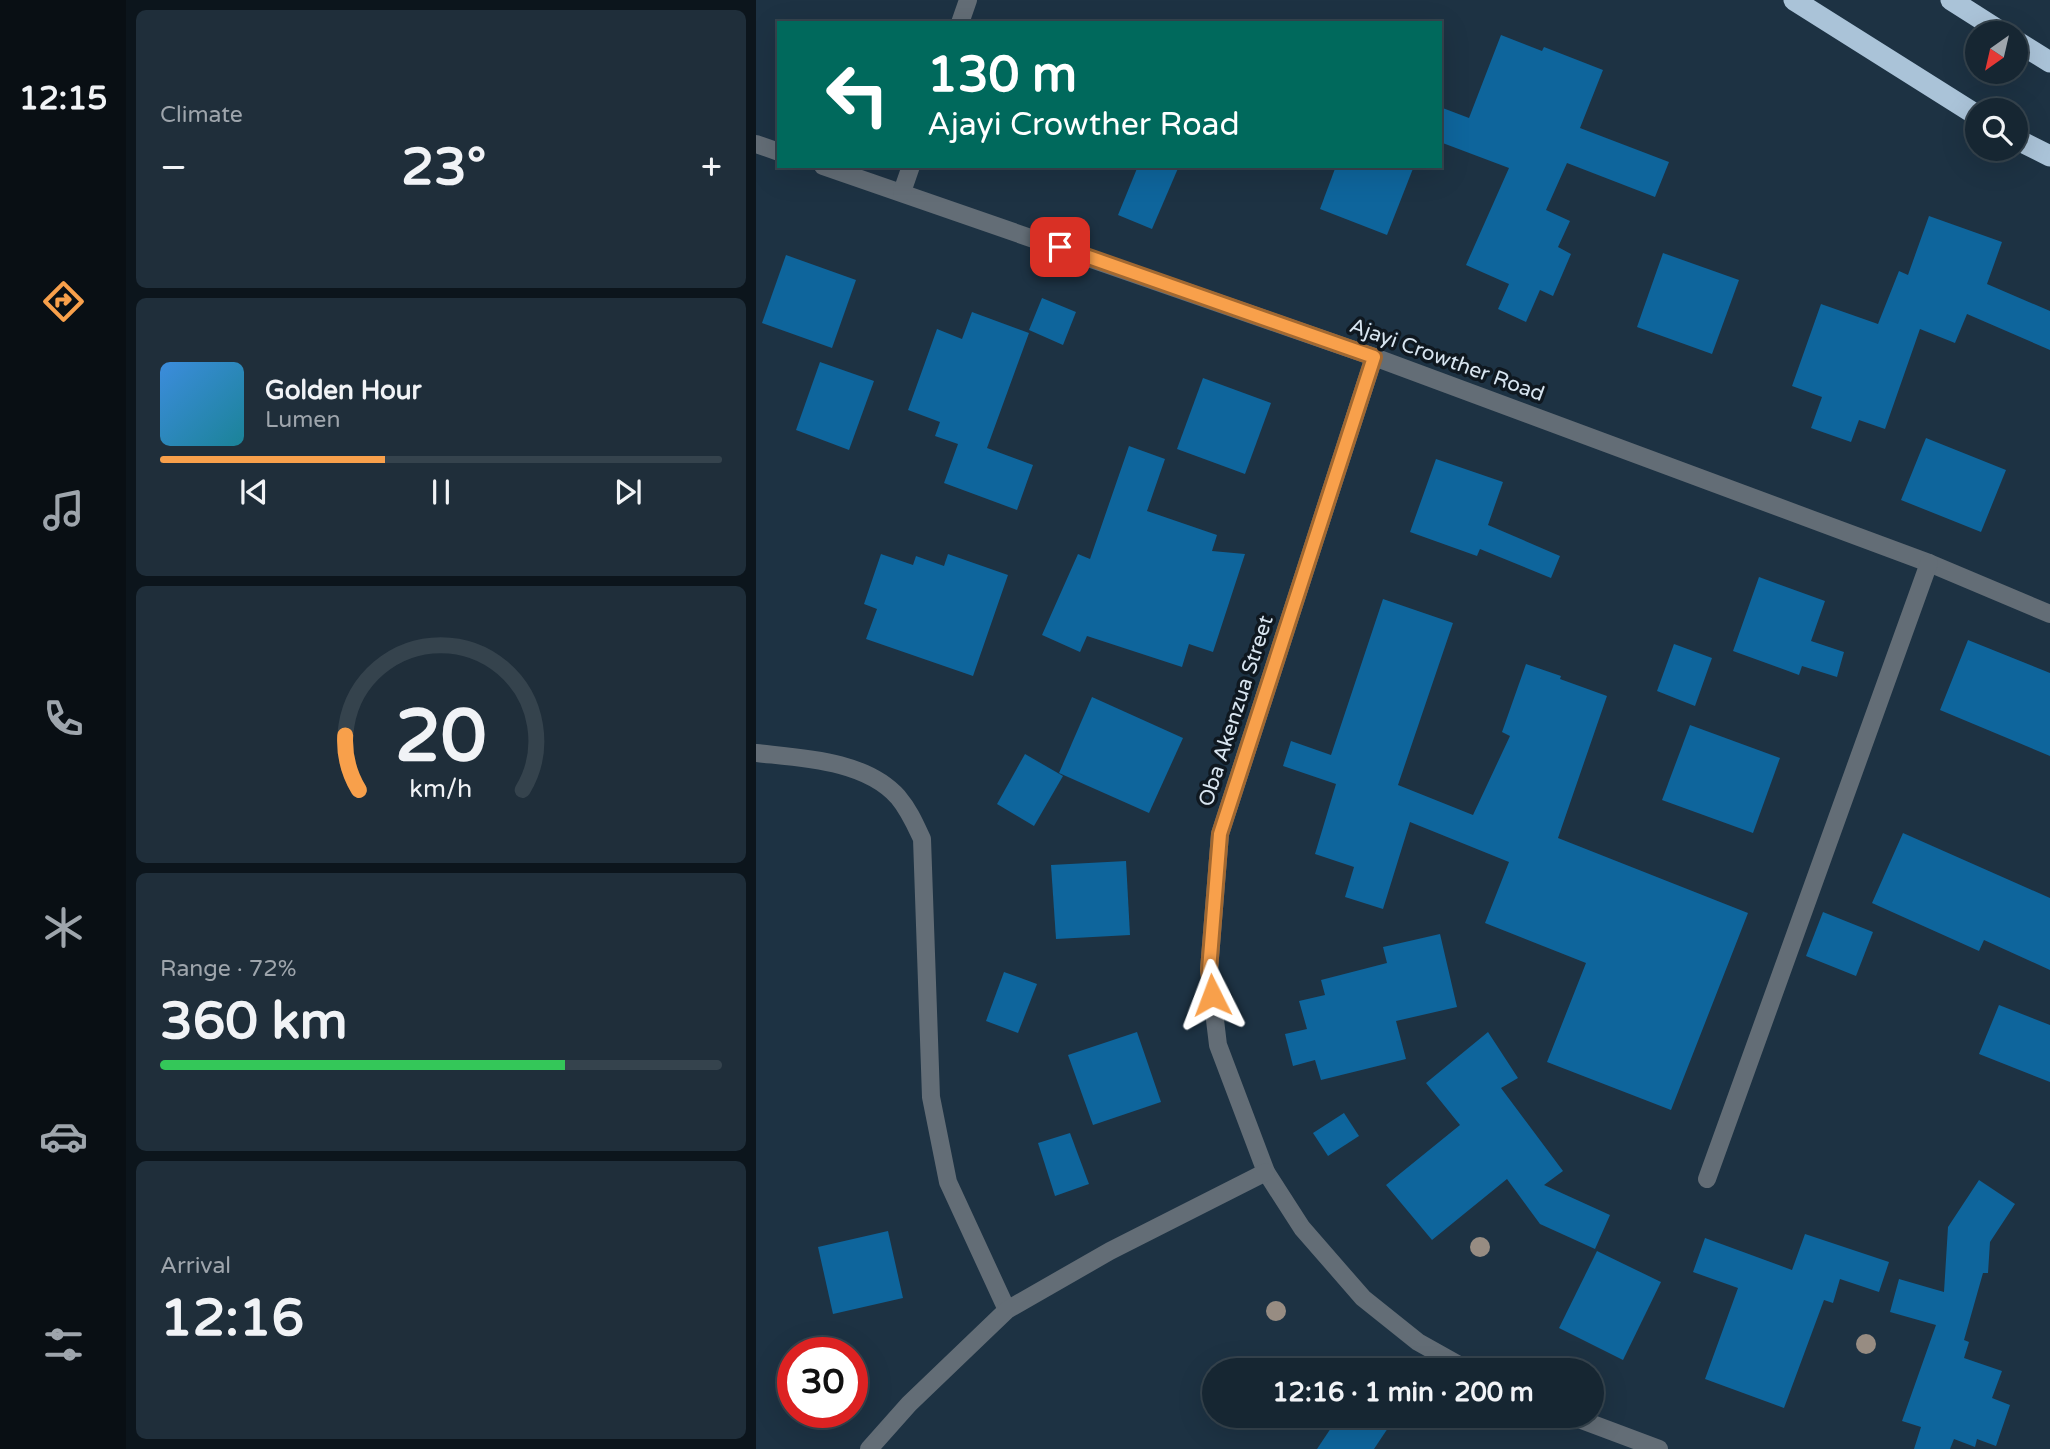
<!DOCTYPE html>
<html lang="en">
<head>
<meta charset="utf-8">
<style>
	:root { --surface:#162632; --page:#1f2e3a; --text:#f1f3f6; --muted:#9ea5ac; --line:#35434d; --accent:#f8a04b }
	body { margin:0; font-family:"Varela Round",sans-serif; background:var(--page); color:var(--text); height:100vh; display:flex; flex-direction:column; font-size:26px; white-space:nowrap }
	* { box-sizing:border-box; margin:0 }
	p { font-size:23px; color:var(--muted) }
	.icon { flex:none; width:38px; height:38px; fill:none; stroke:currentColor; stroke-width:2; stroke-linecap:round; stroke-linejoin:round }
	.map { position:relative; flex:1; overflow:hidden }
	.drawer { display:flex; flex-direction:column; gap:10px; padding:10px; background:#0c151c; width:630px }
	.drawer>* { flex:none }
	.top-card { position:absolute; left:21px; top:21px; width:665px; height:147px; border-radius:0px; box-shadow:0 7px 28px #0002,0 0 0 2px var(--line); background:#00695c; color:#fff; overflow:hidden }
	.needle { width:46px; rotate:214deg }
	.controls { position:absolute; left:1209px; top:21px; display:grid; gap:14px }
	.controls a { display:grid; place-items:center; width:63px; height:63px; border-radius:50%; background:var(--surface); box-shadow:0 7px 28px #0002,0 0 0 2px var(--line); font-size:35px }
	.speed { position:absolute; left:21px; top:1337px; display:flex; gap:14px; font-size:35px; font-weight:700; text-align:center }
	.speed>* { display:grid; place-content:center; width:91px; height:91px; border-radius:50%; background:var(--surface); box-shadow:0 7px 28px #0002,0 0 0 2px var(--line); line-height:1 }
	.speed .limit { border:10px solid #d22; background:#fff; color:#111 }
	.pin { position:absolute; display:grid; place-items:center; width:60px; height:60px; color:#fff; margin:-30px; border-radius:14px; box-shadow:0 4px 10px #0006 }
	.me { position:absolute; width:77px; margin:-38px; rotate:357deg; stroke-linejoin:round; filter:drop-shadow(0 0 5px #0008) }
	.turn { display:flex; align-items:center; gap:24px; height:147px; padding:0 35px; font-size:32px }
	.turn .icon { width:91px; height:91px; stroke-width:2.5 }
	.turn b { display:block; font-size:49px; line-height:60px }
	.big { font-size:52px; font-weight:700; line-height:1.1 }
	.drawer .tile { flex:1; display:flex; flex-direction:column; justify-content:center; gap:10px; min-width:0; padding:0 24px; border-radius:10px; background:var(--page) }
	.drawer .dial { align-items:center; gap:0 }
	.dial svg { height:182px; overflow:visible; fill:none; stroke:var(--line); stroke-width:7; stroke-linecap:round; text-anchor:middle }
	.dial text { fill:var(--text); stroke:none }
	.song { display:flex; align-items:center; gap:21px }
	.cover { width:84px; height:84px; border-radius:10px; background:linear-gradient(135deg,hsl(210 70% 55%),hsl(190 70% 35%)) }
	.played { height:7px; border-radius:4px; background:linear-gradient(90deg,var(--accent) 40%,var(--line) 40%) }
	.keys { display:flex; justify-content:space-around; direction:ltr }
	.heat { display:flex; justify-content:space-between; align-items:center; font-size:38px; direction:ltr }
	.charge { height:10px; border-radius:5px; background:linear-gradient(90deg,#34c759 72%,var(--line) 0) }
	.trip { position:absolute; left:446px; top:1358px; width:402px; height:70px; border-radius:35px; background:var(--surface); box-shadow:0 7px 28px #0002,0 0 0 2px var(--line); font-weight:700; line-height:70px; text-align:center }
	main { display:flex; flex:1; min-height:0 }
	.tabs { display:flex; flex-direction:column; width:126px; justify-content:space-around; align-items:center; background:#090f14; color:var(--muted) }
	.tabs .icon { width:49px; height:49px }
	.tabs .on { color:var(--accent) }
	.tabs b { font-size:32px; color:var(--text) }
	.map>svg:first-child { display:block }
	.building { fill:#0e659c }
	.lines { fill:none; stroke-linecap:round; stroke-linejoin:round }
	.minor { stroke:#636d76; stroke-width:18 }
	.highway { stroke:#aac3d8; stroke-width:21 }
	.tree { fill:#978c82 }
	.route-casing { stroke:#a16831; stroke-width:18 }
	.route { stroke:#f8a04b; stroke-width:12 }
	.labels { text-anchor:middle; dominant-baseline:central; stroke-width:7; stroke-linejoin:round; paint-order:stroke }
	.street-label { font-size:21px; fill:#d8e5f0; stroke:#0f1820 }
</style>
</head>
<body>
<main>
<nav class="tabs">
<b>12:15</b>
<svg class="icon on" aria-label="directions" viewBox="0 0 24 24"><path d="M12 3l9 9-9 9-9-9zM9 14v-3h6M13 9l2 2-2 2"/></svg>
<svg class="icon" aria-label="music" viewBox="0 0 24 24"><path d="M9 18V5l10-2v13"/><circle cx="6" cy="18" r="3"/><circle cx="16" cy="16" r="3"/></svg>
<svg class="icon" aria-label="phone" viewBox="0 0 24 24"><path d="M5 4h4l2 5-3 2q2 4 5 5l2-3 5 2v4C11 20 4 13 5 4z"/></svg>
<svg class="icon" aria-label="climate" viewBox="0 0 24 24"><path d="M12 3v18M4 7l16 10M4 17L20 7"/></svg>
<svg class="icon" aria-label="car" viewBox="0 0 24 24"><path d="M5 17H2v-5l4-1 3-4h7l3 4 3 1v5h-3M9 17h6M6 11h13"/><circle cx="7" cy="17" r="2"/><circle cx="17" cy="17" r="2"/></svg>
<svg class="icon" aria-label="filters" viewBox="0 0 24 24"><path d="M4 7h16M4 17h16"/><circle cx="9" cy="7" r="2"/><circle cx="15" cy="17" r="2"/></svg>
</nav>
<section class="drawer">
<div class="tile"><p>Climate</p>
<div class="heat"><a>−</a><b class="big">23°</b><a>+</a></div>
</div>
<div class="tile">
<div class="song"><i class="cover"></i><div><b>Golden Hour</b><p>Lumen</p></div></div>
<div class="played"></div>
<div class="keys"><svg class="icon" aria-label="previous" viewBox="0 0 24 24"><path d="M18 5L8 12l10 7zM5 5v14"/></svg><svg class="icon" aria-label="pause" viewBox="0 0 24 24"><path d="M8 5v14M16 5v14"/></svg><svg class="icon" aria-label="next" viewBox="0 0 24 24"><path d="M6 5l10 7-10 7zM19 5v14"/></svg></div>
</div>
<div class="tile dial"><svg viewBox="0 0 100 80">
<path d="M14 69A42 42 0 1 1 86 69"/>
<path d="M14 69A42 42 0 0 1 8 45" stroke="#f8a04b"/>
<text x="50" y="56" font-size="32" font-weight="700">20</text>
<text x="50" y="72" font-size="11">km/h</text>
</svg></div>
<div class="tile"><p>Range · 72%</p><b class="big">360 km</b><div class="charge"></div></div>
<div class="tile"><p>Arrival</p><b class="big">12:16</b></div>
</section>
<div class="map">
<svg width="1294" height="1449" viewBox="0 0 1294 1449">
	<rect width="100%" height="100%" fill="#1d3243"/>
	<g class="building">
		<polygon points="745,35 786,51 788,47 847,70 824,128 913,162 899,197 811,163 790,210 814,221 802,247 815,254 797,296 784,290 770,322 742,309 753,284 710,265 753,168 684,142 684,107 713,118"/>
		<polygon points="382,166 423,166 396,229 362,215"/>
		<polygon points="580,166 658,166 631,235 564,209"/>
		<polygon points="1173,216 1246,242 1231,284 1294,311 1294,350 1211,314 1199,343 1164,329 1129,429 1103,420 1095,442 1055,428 1066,397 1036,386 1065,304 1122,324 1143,271 1152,275"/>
		<polygon points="907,253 983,280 956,354 881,327"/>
		<polygon points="30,255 100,280 76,348 6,323"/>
		<polygon points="286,298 320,312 307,345 273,330"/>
		<polygon points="216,312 273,333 231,448 277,465 261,510 188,483 202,444 179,436 184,422 152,410 181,329 206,339"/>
		<polygon points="64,362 118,381 93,450 40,430"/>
		<polygon points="447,378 515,403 489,474 421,449"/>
		<polygon points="1170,438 1250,470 1225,532 1145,500"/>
		<polygon points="373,446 409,459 391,511 461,535 456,551 489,554 457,652 433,644 426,667 331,636 324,652 286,635 322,554 334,559"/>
		<polygon points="680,459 747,482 732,525 804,556 795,578 724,549 721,556 654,532"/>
		<polygon points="125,554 157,565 160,556 188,566 192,554 252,575 217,676 110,639 121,609 108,604"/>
		<polygon points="1003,577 1069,601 1055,641 1088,652 1081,677 1046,666 1043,675 977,651"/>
		<polygon points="627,599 697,623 642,785 717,815 754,736 746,732 770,664 805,676 804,679 851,696 802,838 992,913 915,1110 791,1062 830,963 729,923 753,862 654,822 627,909 589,897 598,867 559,854 580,784 527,766 535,741 575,755"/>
		<polygon points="1212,640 1294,673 1294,756 1184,710"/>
		<polygon points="918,644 956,658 939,706 901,691"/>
		<polygon points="336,697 427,738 393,813 303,773"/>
		<polygon points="934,725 1024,758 997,833 906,800"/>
		<polygon points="269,754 307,776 278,826 241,804"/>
		<polygon points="1147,833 1294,898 1294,970 1228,940 1223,951 1116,903"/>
		<polygon points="370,861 374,935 300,939 295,865"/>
		<polygon points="1067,912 1117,932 1100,976 1050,956"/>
		<polygon points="684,934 701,1007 640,1021 650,1059 565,1080 559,1060 537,1066 529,1034 551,1029 543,1001 569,995 565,980 631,963 627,947"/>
		<polygon points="248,972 281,984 262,1033 230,1021"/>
		<polygon points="1243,1005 1294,1025 1294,1082 1223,1054"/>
		<polygon points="381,1032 405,1102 337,1125 312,1055"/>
		<polygon points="732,1032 762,1078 745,1088 807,1171 788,1185 854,1215 839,1249 784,1224 751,1179 676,1240 630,1185 704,1125 670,1083"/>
		<polygon points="588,1113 603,1136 572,1156 557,1133"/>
		<polygon points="314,1133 333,1184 299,1196 282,1143"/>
		<polygon points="1223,1180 1259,1204 1234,1242 1232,1273 1227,1273 1208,1340 1213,1342 1208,1358 1246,1371 1236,1398 1254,1405 1240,1446 1221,1439 1219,1447 1198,1439 1194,1449 1158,1449 1165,1427 1146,1421 1180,1325 1134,1312 1143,1279 1188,1292 1192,1227"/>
		<polygon points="132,1231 147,1298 77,1314 62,1247"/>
		<polygon points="1049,1234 1133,1262 1123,1292 1084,1279 1077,1303 1068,1300 1028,1408 949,1379 982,1288 937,1272 949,1238 1036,1270"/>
		<polygon points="841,1251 905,1282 867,1360 803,1328"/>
		<polygon points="583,1416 640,1416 618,1449 561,1449"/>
	</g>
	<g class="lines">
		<g class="minor">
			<polyline points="204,23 212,0"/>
			<polyline points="0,144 23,152"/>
			<polyline points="67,166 618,357 1173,563 1294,614"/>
			<polyline points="146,192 155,166"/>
			<polyline points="618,357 464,834 453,970 462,1045 510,1172 546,1228 607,1298 662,1342 712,1370"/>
			<path d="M 0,753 C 45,758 109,760 142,797 C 153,810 159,824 166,839 L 175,1097 L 192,1182 L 251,1310"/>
			<polyline points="951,1179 1173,563"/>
			<polyline points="815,1416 903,1449"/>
			<polyline points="113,1449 153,1404 251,1310 354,1251 510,1172"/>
		</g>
		<g class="highway">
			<polyline points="1038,0 1222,116"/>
			<polyline points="1195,0 1247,33"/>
			<polyline points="1260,41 1294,62"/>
			<polyline points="1260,139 1294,156"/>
		</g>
	</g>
	<g class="tree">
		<circle cx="724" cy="1247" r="10"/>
		<circle cx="520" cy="1311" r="10"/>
		<circle cx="1110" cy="1344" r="10"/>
	</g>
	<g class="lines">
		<g class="route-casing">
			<polyline id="route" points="304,247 618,357 464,834 453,970 456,995"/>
		</g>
		<use href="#route" class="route"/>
	</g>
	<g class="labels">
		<g class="street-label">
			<text transform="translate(691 360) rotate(20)">Ajayi Crowther Road</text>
			<text transform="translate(480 711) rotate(-72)">Oba Akenzua Street</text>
		</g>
	</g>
</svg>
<div class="controls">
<a><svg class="needle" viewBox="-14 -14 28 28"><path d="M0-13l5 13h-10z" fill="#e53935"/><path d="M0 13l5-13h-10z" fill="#9ea5ac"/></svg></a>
<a><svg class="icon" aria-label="search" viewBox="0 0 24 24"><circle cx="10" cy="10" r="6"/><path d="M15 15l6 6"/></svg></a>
</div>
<div class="speed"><div class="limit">30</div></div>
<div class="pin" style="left:304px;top:247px;background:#d93025"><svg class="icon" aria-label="arrive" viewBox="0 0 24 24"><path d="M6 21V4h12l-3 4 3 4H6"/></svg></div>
<svg class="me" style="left:456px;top:995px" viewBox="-20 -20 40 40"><path d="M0-17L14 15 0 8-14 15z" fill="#f8a04b" stroke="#fff" stroke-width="4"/></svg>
<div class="trip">12:16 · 1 min · 200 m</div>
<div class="top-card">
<div class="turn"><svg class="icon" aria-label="left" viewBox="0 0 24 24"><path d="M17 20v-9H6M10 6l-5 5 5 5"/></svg><div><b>130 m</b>Ajayi Crowther Road</div></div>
</div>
</div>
</main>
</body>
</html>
